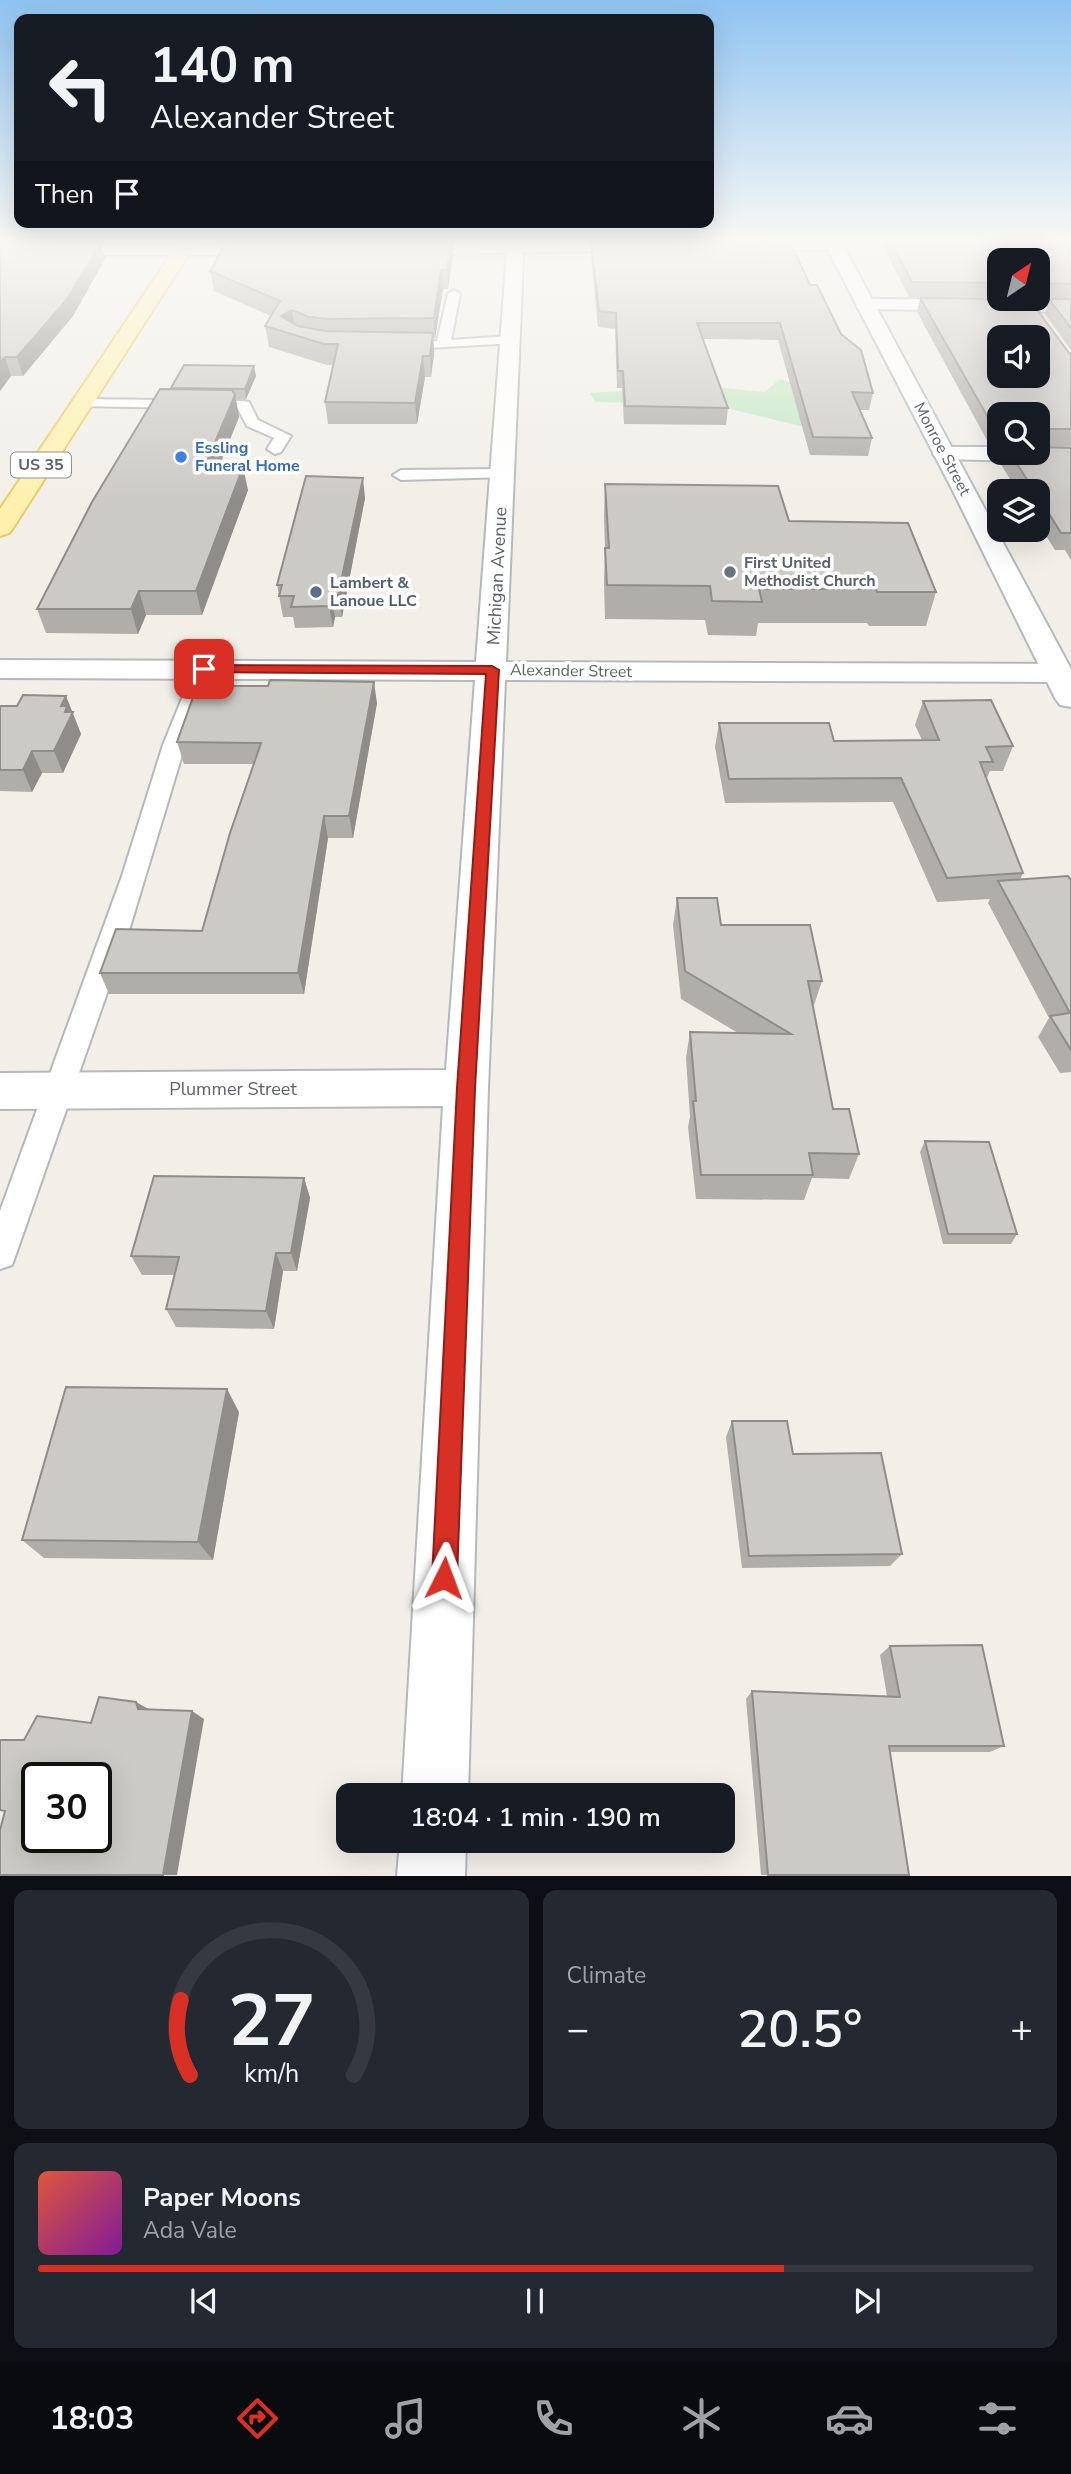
<!DOCTYPE html>
<html lang="en">
<head>
<meta charset="utf-8">
<style>
	:root { --surface:#171b24; --page:#242831; --text:#f1f3f6; --muted:#9ea1a6; --line:#363941; --accent:#d93025 }
	body { margin:0; font-family:"Nunito Sans",sans-serif; background:var(--page); color:var(--text); height:100vh; display:flex; flex-direction:column; font-size:26px; white-space:nowrap }
	* { box-sizing:border-box; margin:0 }
	p { font-size:23px; color:var(--muted) }
	.icon { flex:none; width:38px; height:38px; fill:none; stroke:currentColor; stroke-width:2; stroke-linecap:round; stroke-linejoin:round }
	.map { position:relative; height:1876px; overflow:hidden }
	.details { display:flex; flex-direction:column; gap:14px; padding:14px; background:#0d0f14; flex:1 }
	.details>* { flex:none }
	.top-card { position:absolute; left:14px; top:14px; width:700px; height:214px; border-radius:14px; box-shadow:0 7px 28px #0002; background:#171b24; color:var(--text); overflow:hidden }
	.needle { width:46px; rotate:35deg }
	.controls { position:absolute; left:987px; top:248px; display:grid; gap:14px }
	.controls a { display:grid; place-items:center; width:63px; height:63px; border-radius:14px; background:var(--surface); box-shadow:0 7px 28px #0002; font-size:35px }
	.speed { position:absolute; left:21px; top:1762px; display:flex; gap:14px; font-size:35px; font-weight:700; text-align:center }
	.speed>* { display:grid; place-content:center; width:91px; height:91px; border-radius:50%; background:var(--surface); box-shadow:0 7px 28px #0002; line-height:1 }
	.speed .limit { border:4px solid #111; border-radius:10px; background:#fff; color:#111 }
	.pin { position:absolute; display:grid; place-items:center; width:60px; height:60px; color:#fff; margin:-30px; border-radius:14px; box-shadow:0 4px 10px #0006 }
	.me { position:absolute; width:77px; margin:-38px; rotate:3deg; stroke-linejoin:round; filter:drop-shadow(0 0 5px #0008) }
	.turn { display:flex; align-items:center; gap:24px; height:147px; padding:0 21px; font-size:32px }
	.turn .icon { width:91px; height:91px; stroke-width:2.5 }
	.turn b { display:block; font-size:49px; line-height:60px }
	.then { display:flex; align-items:center; height:66px; padding:0 21px; background:#0003; gap:14px; font-size:26px }
	.big { font-size:52px; font-weight:600; line-height:1.1 }
	.details .card { flex:1; display:flex; flex-direction:column; justify-content:center; gap:10px; min-width:0; padding:0 24px; border-radius:14px; background:var(--page) }
	.details .dial { align-items:center; gap:0 }
	.dial svg { height:182px; overflow:visible; fill:none; stroke:var(--line); stroke-width:7; stroke-linecap:round; text-anchor:middle }
	.dial text { fill:var(--text); stroke:none }
	.song { display:flex; align-items:center; gap:21px }
	.cover { width:84px; height:84px; border-radius:10px; background:linear-gradient(135deg,hsl(10 70% 55%),hsl(290 70% 35%)) }
	.played { height:7px; border-radius:4px; background:linear-gradient(90deg,var(--accent) 75%,var(--line) 75%) }
	.keys { display:flex; justify-content:space-around; direction:ltr }
	.heat { display:flex; justify-content:space-between; align-items:center; font-size:38px; direction:ltr }
	.details .tiles { flex:1; display:grid; gap:14px; grid-template-columns:1fr 1fr }
	.card:last-child { grid-column:span 2 }
	.trip { position:absolute; left:336px; top:1783px; width:399px; height:70px; border-radius:14px; background:var(--surface); box-shadow:0 7px 28px #0002; font-weight:600; line-height:70px; text-align:center }
	.tabs { display:flex; height:112px; justify-content:space-around; align-items:center; background:#090b0e; color:var(--muted) }
	.tabs .icon { width:49px; height:49px }
	.tabs .active { color:var(--accent) }
	.tabs b { font-size:32px; color:var(--text) }
	.map>svg:first-child { display:block }
	.green { fill:#c5e8c5 }
	.lines { fill:none; stroke-linecap:round; stroke-linejoin:round }
	.lane-casing { stroke:#b5b8bc; stroke-width:4 }
	.street-casing { stroke:#b5b8bc; stroke-width:4 }
	.secondary-casing { stroke:#b6babf; stroke-width:4 }
	.primary-casing { stroke:#f2c960; stroke-width:4 }
	.lane { fill:#fff; fill-rule:evenodd }
	.street { fill:#fff; fill-rule:evenodd }
	.secondary { fill:#fff; fill-rule:evenodd }
	.primary { fill:#fff2af; fill-rule:evenodd }
	.wall { fill:#afaea9 }
	.shaded-wall { fill:#8f8d8a }
	.building { fill:#cccac5; stroke:#8f8d8a; stroke-width:2; fill-rule:evenodd }
	.route { fill:#d93025; stroke:#8d1f18; stroke-width:2 }
	.shop-dot { fill:#3f7fe0; stroke:#fff; stroke-width:2.5 }
	.worship-dot { fill:#6b7280; stroke:#fff; stroke-width:2.5 }
	.service-dot { fill:#5c6f8a; stroke:#fff; stroke-width:2.5 }
	.labels { text-anchor:middle; dominant-baseline:central; stroke-width:7; stroke-linejoin:round; paint-order:stroke }
	.far-shop-label { font-size:16px; font-weight:bold; fill:#366cbe; stroke:#fff; text-anchor:start }
	.far-street-label { font-size:16px; fill:#5f6368; stroke:#fff }
	.shield { fill:#fff; stroke:#8f9295; stroke-width:2 }
	.shield-label { font-size:16px; font-weight:bold; fill:#5f6368 }
	.far-worship-label { font-size:16px; font-weight:bold; fill:#5b616d; stroke:#fff; text-anchor:start }
	.far-service-label { font-size:16px; font-weight:bold; fill:#4e5e75; stroke:#fff; text-anchor:start }
	.street-label { font-size:18px; fill:#5f6368; stroke:#fff }
</style>
</head>
<body>
<div class="map">
<svg width="1071" height="1876" viewBox="0 0 1071 1876">
	<rect width="100%" height="100%" fill="#f1efe8"/>
	<polygon class="green" points="780,379 822,394 816,430 710,404 596,402 590,393 701,386 765,392"/>
	<g class="lines">
		<g class="lane-casing">
			<g id="lane">
				<polygon points="454,290 460,294 451,340 510,336 517,340 515,343 394,350 394,344 399,343 437,341 448,294"/>
				<polygon points="83,399 244,401 249,402 258,420 291,436 281,452 275,454 267,449 274,438 247,426 238,409 78,406 76,403"/>
				<polygon points="502,469 508,471 510,474 508,477 401,480 393,475 401,470"/>
				<polygon points="204,663 211,665 214,669 185,745 131,924 16,1254 12,1265 0,1269 0,1211 122,876 163,745 194,669 197,665"/>
			</g>
		</g>
		<g class="street-casing">
			<g id="street">
				<polygon points="508,238 524,238 506,662 1057,664 1068,667 1071,675 1068,679 1057,682 505,680 488,1088 468,1796 402,1796 443,1106 0,1109 0,1073 446,1070 475,680 0,678 0,660 476,662"/>
				<polygon points="865,299 1071,300 1071,312 858,309 856,305 858,301"/>
				<polygon points="945,447 999,447 999,453 1038,453 1038,448 1071,448 1071,462 937,459 933,454 937,449"/>
				<polygon points="400,1841 466,1841 465,1876 397,1876"/>
			</g>
		</g>
		<g class="secondary-casing">
			<g id="secondary">
				<polygon points="822,238 839,238 1071,669 1071,707 1060,705 1055,698 952,489 828,250 738,250 729,245 738,240"/>
				<polygon points="0,240 39,248 73,245 275,245 284,250 275,255 73,255 39,258 0,250"/>
				<polygon points="643,241 652,246 649,250 398,255 389,250 398,245"/>
			</g>
		</g>
		<g class="primary-casing">
			<polygon id="primary" points="182,238 199,238 13,528 9,533 0,536 0,509"/>
		</g>
		<use href="#lane" class="lane"/>
		<use href="#street" class="street"/>
		<use href="#secondary" class="secondary"/>
		<use href="#primary" class="primary"/>
	</g>
	<g class="wall">
		<polygon points="0,238 131,238 128,241 101,242 105,259 73,316 23,376 11,376 0,391"/>
		<polygon points="240,238 455,238 454,242 452,242 453,256 448,289 443,289 435,338 433,338 434,354 431,377 425,377 417,424 328,424 325,402 333,365 327,365 269,347 265,326 271,316 214,291 210,271"/>
		<polygon points="879,238 1071,238 1071,298 1038,298 1038,261 999,261 999,297 909,297"/>
		<polygon points="591,242 810,285 841,334 873,393 869,410 860,410 872,438 868,456 810,455 778,340 703,339 728,408 726,425 624,424 622,388 617,388 615,329 598,327 591,258"/>
		<polygon points="920,298 1071,354 1071,446 1038,446 1038,415 999,415 999,445 989,444 917,312"/>
		<polygon points="1049,299 1071,299 1071,350 1045,314"/>
		<polygon points="256,376 246,399 236,399 239,417 219,467 248,490 202,615 146,615 138,634 46,633 37,609 171,389"/>
		<polygon points="1071,448 1071,560 1065,550 1055,550 1038,523 1038,492 1018,492 1000,463 1003,453 1038,453"/>
		<polygon points="605,484 789,521 936,592 926,626 869,626 867,623 758,623 756,636 708,635 705,620 605,619 604,582 605,548 604,516"/>
		<polygon points="365,498 342,617 335,617 333,627 295,628 293,617 283,617 277,585"/>
		<polygon points="66,696 81,734 63,773 42,773 32,792 0,791 0,706 17,706"/>
		<polygon points="923,701 1013,746 1003,771 990,771 986,780 1023,873 1020,880 1071,880 1071,1072 1060,1073 1038,1037 1049,1018 988,903 990,899 937,902 893,802 725,803 715,747 719,723 834,741 922,740 915,725"/>
		<polygon points="377,703 353,838 328,838 304,994 109,994 100,973 202,931 253,764 184,764 177,742"/>
		<polygon points="677,898 721,925 822,981 813,1008 833,1109 859,1154 849,1179 812,1178 804,1200 696,1199 688,1127 690,1117 686,1058 690,1032 738,1033 681,999 673,925"/>
		<polygon points="925,1141 1017,1234 1011,1244 943,1244 920,1152"/>
		<polygon points="304,1178 310,1198 297,1271 283,1271 274,1329 176,1327 166,1309 174,1275 142,1275 131,1256"/>
		<polygon points="239,1412 213,1560 44,1558 22,1540"/>
		<polygon points="732,1421 793,1454 902,1554 890,1566 742,1568 726,1437"/>
		<polygon points="890,1646 1004,1746 990,1752 890,1752 909,1875 761,1875 746,1699 752,1691 887,1696 880,1655"/>
	</g>
	<g class="shaded-wall">
		<polygon points="452,238 453,256 448,289 447,270"/>
		<polygon points="101,242 105,259 73,316 23,376 17,357"/>
		<polygon points="441,270 443,289 435,338 434,318"/>
		<polygon points="292,310 295,331 281,316"/>
		<polygon points="433,333 434,354 431,377 430,356"/>
		<polygon points="423,356 425,377 417,424 415,403"/>
		<polygon points="5,357 11,376 0,391 0,363"/>
		<polygon points="254,366 256,376 246,399 245,389"/>
		<polygon points="235,395 239,417 210,489 205,466"/>
		<polygon points="243,467 248,490 202,615 196,591"/>
		<polygon points="363,478 365,498 342,617 338,596"/>
		<polygon points="139,591 146,615 138,634 131,609"/>
		<polygon points="331,596 335,617 333,627 329,606"/>
		<polygon points="374,682 377,703 353,838 349,816"/>
		<polygon points="66,696 81,734 63,773 54,751 61,706"/>
		<polygon points="32,751 42,773 32,792 23,770"/>
		<polygon points="324,816 328,838 304,994 298,973"/>
		<polygon points="304,1178 310,1198 297,1271 291,1253"/>
		<polygon points="276,1253 283,1271 274,1329 266,1311"/>
		<polygon points="227,1389 239,1412 213,1560 198,1542"/>
		<polygon points="136,1702 150,1710 138,1709"/>
		<polygon points="192,1711 204,1719 177,1875 163,1875"/>
	</g>
	<g class="building">
		<polygon points="0,238 6,238 23,243 101,242 68,298 17,357 5,357 0,363"/>
		<polygon points="349,238 451,238 447,270 441,270 434,318 329,319 309,317 292,310 281,316 298,326 325,331 433,333 430,356 423,356 415,403 325,402 338,344 324,344 265,326 280,301 210,271 228,239"/>
		<polygon points="889,238 1071,238 1071,284 1038,283 1038,261 999,261 999,283 912,282"/>
		<polygon points="591,242 790,242 810,285 817,285 841,334 861,350 873,393 852,392 872,438 813,437 780,323 697,323 728,408 625,406 623,371 618,371 616,313 599,311"/>
		<path d="M 920,298 L 1029,299 L 1069,353 L 1071,354 L 1071,429 L 1044,429 L 1041,434 L 1038,434 L 1038,415 L 999,415 L 999,428 L 994,428 ZM 999,338 L 1038,338 L 1038,376 L 999,376 Z"/>
		<polygon points="1049,299 1071,299 1071,328"/>
		<polygon points="184,365 254,366 245,389 171,388"/>
		<polygon points="160,389 232,390 235,395 205,466 243,467 196,591 139,591 131,609 37,609 92,502"/>
		<polygon points="1038,447 1071,448 1071,533 1061,533 1038,496 1038,492 1035,492 1010,453 1038,453"/>
		<polygon points="306,476 363,478 338,596 331,596 329,606 291,607 294,596 279,596 282,585 277,585"/>
		<polygon points="605,484 778,486 789,521 908,523 936,592 877,592 876,589 759,589 762,602 712,601 710,586 607,585 605,548 609,548"/>
		<polygon points="270,680 374,682 349,816 324,816 298,973 100,973 116,929 202,931 230,833 261,743 177,742 197,686 268,686"/>
		<polygon points="23,695 66,696 61,706 67,706 65,712 73,712 54,751 32,751 23,770 0,770 0,706 17,706"/>
		<polygon points="991,700 1013,746 986,747 993,762 980,762 1023,873 947,878 901,778 729,779 719,723 829,723 834,741 939,740 923,701"/>
		<polygon points="1068,876 1071,880 1071,1050 1050,1016 1070,1013 998,881"/>
		<polygon points="677,898 717,898 721,925 810,925 822,981 808,981 833,1109 849,1109 859,1154 809,1153 813,1175 701,1175 693,1101 696,1101 690,1032 791,1034 685,971"/>
		<polygon points="925,1141 989,1142 1017,1234 948,1234"/>
		<polygon points="154,1176 304,1178 291,1253 276,1253 266,1311 166,1309 179,1257 131,1256"/>
		<polygon points="66,1387 227,1389 198,1542 22,1540"/>
		<polygon points="732,1421 787,1421 793,1454 881,1453 902,1554 749,1556"/>
		<polygon points="982,1645 1004,1746 889,1746 909,1875 768,1875 752,1691 900,1697 890,1646"/>
		<path d="M 99,1697 L 136,1702 L 138,1709 L 192,1711 L 163,1875 L 0,1875 L 0,1830 L 5,1811 L 0,1810 L 0,1740 L 24,1740 L 37,1716 L 91,1723 ZM 37,1778 L 96,1778 L 96,1838 L 37,1838 Z"/>
	</g>
	<linearGradient id="sky" x2="0" y2="1"><stop stop-color="#8fc3f1"/><stop offset="0.48" stop-color="#f9f8f5"/><stop offset="1" stop-color="#f9f8f5" stop-opacity="0"/></linearGradient>
	<rect width="1071" height="501" fill="url(#sky)"/>
	<polygon class="route" points="204,665 492,666 499,670 475,1088 457,1578 453,1587 444,1590 436,1587 432,1578 457,1088 486,674 199,672 197,669"/>
	<circle class="shop-dot" cx="181" cy="457" r="7"/>
	<circle class="worship-dot" cx="730" cy="572" r="7"/>
	<circle class="service-dot" cx="316" cy="592" r="7"/>
	<g class="labels">
		<g class="far-shop-label">
			<text x="195" y="448">Essling<tspan x="195" dy="18">Funeral Home</tspan></text>
		</g>
		<g class="far-street-label">
			<text transform="translate(942 449) rotate(62)">Monroe Street</text>
			<text transform="translate(571 671) rotate(1)">Alexander Street</text>
		</g>
		<rect class="shield" x="11" y="452.5" width="60" height="25" rx="5"/>
		<g class="shield-label">
			<text x="41" y="465">US 35</text>
		</g>
		<g class="far-worship-label">
			<text x="744" y="563">First United<tspan x="744" dy="18">Methodist Church</tspan></text>
		</g>
		<g class="far-service-label">
			<text x="330" y="583">Lambert &amp;<tspan x="330" dy="18">Lanoue LLC</tspan></text>
		</g>
		<g class="street-label">
			<text transform="translate(497 576) rotate(-87)">Michigan Avenue</text>
			<text x="233" y="1089">Plummer Street</text>
		</g>
	</g>
</svg>
<div class="controls">
<a><svg class="needle" viewBox="-14 -14 28 28"><path d="M0-13l5 13h-10z" fill="#e53935"/><path d="M0 13l5-13h-10z" fill="#9ea1a6"/></svg></a>
<a><svg class="icon" aria-label="sound" viewBox="0 0 24 24"><path d="M4 9h4l5-4v14l-5-4H4zM17 9q2 3 0 6"/></svg></a>
<a><svg class="icon" aria-label="search" viewBox="0 0 24 24"><circle cx="10" cy="10" r="6"/><path d="M15 15l6 6"/></svg></a>
<a><svg class="icon" aria-label="layers" viewBox="0 0 24 24"><path d="M12 4l9 5-9 5-9-5zM3 14l9 5 9-5"/></svg></a>
</div>
<div class="speed"><div class="limit">30</div></div>
<div class="pin" style="left:204px;top:669px;background:#d93025"><svg class="icon" aria-label="arrive" viewBox="0 0 24 24"><path d="M6 21V4h12l-3 4 3 4H6"/></svg></div>
<svg class="me" style="left:444px;top:1578px" viewBox="-20 -20 40 40"><path d="M0-17L14 15 0 8-14 15z" fill="#d93025" stroke="#fff" stroke-width="4"/></svg>
<div class="trip">18:04 · 1 min · 190 m</div>
<div class="top-card">
<div class="turn"><svg class="icon" aria-label="left" viewBox="0 0 24 24"><path d="M17 20v-9H6M10 6l-5 5 5 5"/></svg><div><b>140 m</b>Alexander Street</div></div>
<div class="then">Then<svg class="icon" aria-label="arrive" viewBox="0 0 24 24"><path d="M6 21V4h12l-3 4 3 4H6"/></svg></div>
</div>
</div>
<section class="details">
<div class="tiles">
<div class="card dial"><svg viewBox="0 0 100 80">
<path d="M14 69A42 42 0 1 1 86 69"/>
<path d="M14 69A42 42 0 0 1 10 36" stroke="#d93025"/>
<text x="50" y="56" font-size="32" font-weight="700">27</text>
<text x="50" y="72" font-size="11">km/h</text>
</svg></div>
<div class="card"><p>Climate</p>
<div class="heat"><a>−</a><b class="big">20.5°</b><a>+</a></div>
</div>
<div class="card">
<div class="song"><i class="cover"></i><div><b>Paper Moons</b><p>Ada Vale</p></div></div>
<div class="played"></div>
<div class="keys"><svg class="icon" aria-label="previous" viewBox="0 0 24 24"><path d="M18 5L8 12l10 7zM5 5v14"/></svg><svg class="icon" aria-label="pause" viewBox="0 0 24 24"><path d="M8 5v14M16 5v14"/></svg><svg class="icon" aria-label="next" viewBox="0 0 24 24"><path d="M6 5l10 7-10 7zM19 5v14"/></svg></div>
</div>
</div>
</section>
<nav class="tabs">
<b>18:03</b>
<svg class="icon active" aria-label="directions" viewBox="0 0 24 24"><path d="M12 3l9 9-9 9-9-9zM9 14v-3h6M13 9l2 2-2 2"/></svg>
<svg class="icon" aria-label="music" viewBox="0 0 24 24"><path d="M9 18V5l10-2v13"/><circle cx="6" cy="18" r="3"/><circle cx="16" cy="16" r="3"/></svg>
<svg class="icon" aria-label="phone" viewBox="0 0 24 24"><path d="M5 4h4l2 5-3 2q2 4 5 5l2-3 5 2v4C11 20 4 13 5 4z"/></svg>
<svg class="icon" aria-label="climate" viewBox="0 0 24 24"><path d="M12 3v18M4 7l16 10M4 17L20 7"/></svg>
<svg class="icon" aria-label="car" viewBox="0 0 24 24"><path d="M5 17H2v-5l4-1 3-4h7l3 4 3 1v5h-3M9 17h6M6 11h13"/><circle cx="7" cy="17" r="2"/><circle cx="17" cy="17" r="2"/></svg>
<svg class="icon" aria-label="filters" viewBox="0 0 24 24"><path d="M4 7h16M4 17h16"/><circle cx="9" cy="7" r="2"/><circle cx="15" cy="17" r="2"/></svg>
</nav>
</body>
</html>
